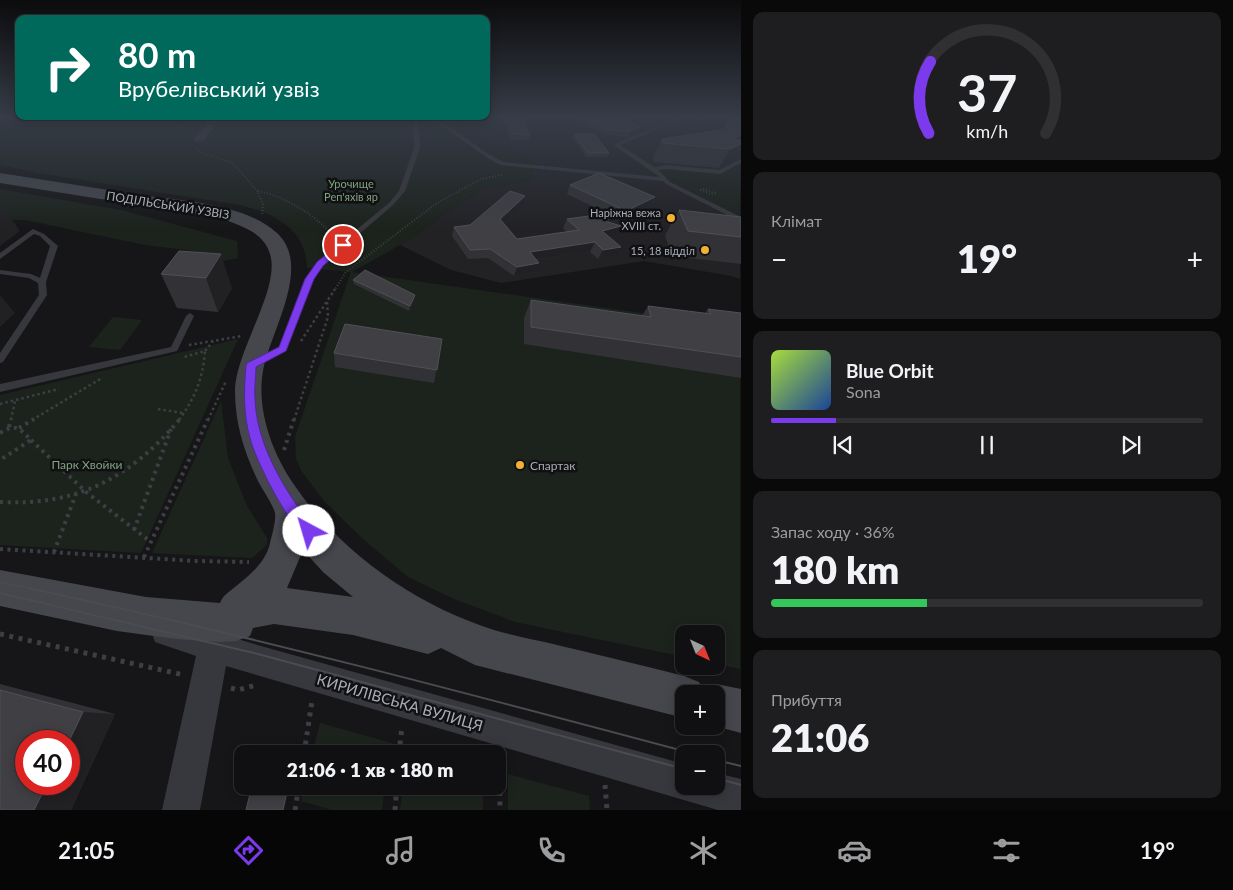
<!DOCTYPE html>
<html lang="uk">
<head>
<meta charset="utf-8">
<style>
	:root { --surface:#101012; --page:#1e1e20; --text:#f1f3f6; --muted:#9c9d9f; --line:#303032; --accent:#7c3aed }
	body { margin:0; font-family:Lato,sans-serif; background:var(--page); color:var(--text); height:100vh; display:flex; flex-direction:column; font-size:19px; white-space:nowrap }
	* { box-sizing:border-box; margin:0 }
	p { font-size:16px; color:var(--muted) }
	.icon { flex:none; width:28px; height:28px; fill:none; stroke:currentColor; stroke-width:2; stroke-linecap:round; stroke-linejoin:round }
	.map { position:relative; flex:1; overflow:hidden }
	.side { display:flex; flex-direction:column; gap:12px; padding:12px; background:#09090a; width:492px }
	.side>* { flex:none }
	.hud { position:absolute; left:15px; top:15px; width:475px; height:105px; border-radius:10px; box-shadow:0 2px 12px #0003,0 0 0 1px var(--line); background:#00695c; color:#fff; overflow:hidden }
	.needle { width:32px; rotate:137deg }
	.buttons { position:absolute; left:675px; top:625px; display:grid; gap:10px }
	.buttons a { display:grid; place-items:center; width:50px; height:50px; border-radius:10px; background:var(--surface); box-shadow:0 2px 12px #0003,0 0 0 1px var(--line); font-size:25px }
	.speed { position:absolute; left:15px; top:730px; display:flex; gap:10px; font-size:25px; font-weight:700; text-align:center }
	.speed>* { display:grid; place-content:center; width:65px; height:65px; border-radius:50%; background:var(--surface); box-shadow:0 2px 12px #0003,0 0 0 1px var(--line); line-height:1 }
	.speed .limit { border:8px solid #d22; background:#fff; color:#111 }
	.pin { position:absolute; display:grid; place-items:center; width:42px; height:42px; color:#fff; margin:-21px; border:2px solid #fff; border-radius:50%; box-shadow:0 1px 5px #0007 }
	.me { position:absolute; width:55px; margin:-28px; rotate:321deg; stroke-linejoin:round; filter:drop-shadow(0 0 4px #0008) }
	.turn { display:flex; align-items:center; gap:18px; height:105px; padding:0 20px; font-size:22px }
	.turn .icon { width:65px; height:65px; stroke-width:2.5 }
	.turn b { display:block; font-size:35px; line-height:42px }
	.big { font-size:38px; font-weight:800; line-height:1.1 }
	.side .card { flex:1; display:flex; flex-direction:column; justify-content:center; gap:8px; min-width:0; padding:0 18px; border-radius:10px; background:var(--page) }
	.side .dial { align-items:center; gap:0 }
	.dial svg { height:130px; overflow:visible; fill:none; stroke:var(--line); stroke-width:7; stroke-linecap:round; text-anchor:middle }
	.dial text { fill:var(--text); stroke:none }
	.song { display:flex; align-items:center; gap:15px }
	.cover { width:60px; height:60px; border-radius:8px; background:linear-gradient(135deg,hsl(80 70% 55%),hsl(220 70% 35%)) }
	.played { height:5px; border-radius:2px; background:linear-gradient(90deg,var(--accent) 15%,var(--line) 15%) }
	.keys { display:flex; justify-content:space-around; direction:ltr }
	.heat { display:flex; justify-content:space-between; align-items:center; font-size:28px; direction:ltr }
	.charge { height:8px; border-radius:4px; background:linear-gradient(90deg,#34c759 36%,var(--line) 0) }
	.trip { position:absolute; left:234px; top:745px; width:272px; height:50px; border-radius:10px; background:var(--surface); box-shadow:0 2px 12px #0003,0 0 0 1px var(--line); font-weight:800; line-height:50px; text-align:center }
	.tabs { display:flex; height:80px; justify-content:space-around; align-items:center; background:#060607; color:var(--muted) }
	.tabs .icon { width:35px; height:35px }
	.tabs .on { color:var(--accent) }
	.tabs b { font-size:22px; color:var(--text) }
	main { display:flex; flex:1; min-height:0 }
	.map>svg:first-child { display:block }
	.built { fill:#222225 }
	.green { fill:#1c231d }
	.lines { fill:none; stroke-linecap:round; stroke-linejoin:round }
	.path-far3 { stroke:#3d3f44; stroke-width:2; stroke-dasharray:1 2; stroke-linecap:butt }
	.path-far2 { stroke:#3d3f44; stroke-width:2.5; stroke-dasharray:2.5 3; stroke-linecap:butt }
	.path-far1 { stroke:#3d3f44; stroke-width:4; stroke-dasharray:3 4.5; stroke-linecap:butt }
	.path { stroke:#3d3f44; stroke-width:5; stroke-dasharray:4 5.5; stroke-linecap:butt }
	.lane { fill:#37383d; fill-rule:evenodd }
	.street { fill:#37383d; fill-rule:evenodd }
	.secondary { fill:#45474d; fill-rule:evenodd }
	.tram-far1 { stroke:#4a4c52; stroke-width:1 }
	.tram { stroke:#4a4c52; stroke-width:2 }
	.wall { fill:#323236 }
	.shaded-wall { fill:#212124 }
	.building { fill:#3f3f44; stroke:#4f5156 }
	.route { fill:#7c3aed; stroke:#51269a }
	.poi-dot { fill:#f2b134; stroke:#111113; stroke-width:2 }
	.labels { text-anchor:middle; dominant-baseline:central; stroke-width:5; stroke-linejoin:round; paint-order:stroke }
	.far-park-label { font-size:11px; fill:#7fa381; stroke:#111113 }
	.far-poi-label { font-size:11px; fill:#a8adb8; stroke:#111113; text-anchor:end }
	.street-label { font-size:12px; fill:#a8adb8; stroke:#111113 }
	.park-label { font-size:12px; fill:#7fa381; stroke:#111113 }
	.poi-label { font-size:12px; fill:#a8adb8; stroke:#111113; text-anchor:start }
	.near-street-label { font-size:15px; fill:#a8adb8; stroke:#111113 }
</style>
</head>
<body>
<main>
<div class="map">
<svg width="741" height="810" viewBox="0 0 741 810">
	<rect width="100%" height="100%" fill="#161618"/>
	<polygon class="built" points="454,116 740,116 740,279 731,276 644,261 501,283 451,270 400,245 480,190 531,180 534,162 477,135"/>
	<g class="green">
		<path d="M 279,116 L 454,116 L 477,135 L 534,162 L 531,180 L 480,190 L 400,245 L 352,272 L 740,327 L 740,669 L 716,664 L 716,634 L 684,634 L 684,657 L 515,622 L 454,599 L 408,577 L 363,539 L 325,502 L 302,472 L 296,459 L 295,437 L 351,272 L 307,268 C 306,228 274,214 240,205 L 37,173 L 0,165 L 0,125 L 6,129 L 86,125 L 117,117 L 223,128 Z"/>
		<polygon points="739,163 740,217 701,199 667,180 666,176 658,171 669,169 725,173"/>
		<polygon points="0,189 121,210 237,241 238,258 196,266 194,251 145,245 25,220 0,219"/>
		<polygon points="113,317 142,320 120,350 89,347"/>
		<polygon points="238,339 141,553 0,545 0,395"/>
		<polygon points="221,401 228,458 247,506 267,538 267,545 252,558 152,553"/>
		<polygon points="320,723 392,743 390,754 312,754"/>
		<polygon points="508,774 589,796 590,810 508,810"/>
		<polygon points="305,786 385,786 382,810 332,810 301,801"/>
		<polygon points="403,786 483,786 483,810 400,810"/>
	</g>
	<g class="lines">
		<g class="path-far3">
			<polyline points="693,120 720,116"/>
			<polyline points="197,149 202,153 233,163 257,191 263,204 262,215"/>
			<polygon points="703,189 715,193 710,194 701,190"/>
			<path d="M 258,191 C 289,198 313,214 335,237"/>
			<polyline points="334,291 346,272 437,203 481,179 502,175"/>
		</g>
		<g class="path-far2">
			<polyline points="301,341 335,289"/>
			<polyline points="189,345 242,336"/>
			<polyline points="205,351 213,341"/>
			<polyline points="0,404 59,389"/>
			<polyline points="158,409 183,413"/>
			<polyline points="11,420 15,401"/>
			<polyline points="32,420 102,378"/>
			<path d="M 179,420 C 195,398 203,378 205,351 L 184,357"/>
			<polyline points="208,420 226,381"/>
			<polyline points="294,420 328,317 327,301"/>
		</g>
		<g class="path-far1">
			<polyline points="9,427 11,419"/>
			<polyline points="19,428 34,419"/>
			<path d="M 0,433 C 16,423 19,428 31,440 L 0,460"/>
			<polyline points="31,440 86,492 151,542"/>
			<polyline points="284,450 294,419"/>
			<path d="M 0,502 C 78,506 130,478 180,419"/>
			<polyline points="134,530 171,429"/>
			<polyline points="0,549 196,561 249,562"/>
			<polyline points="54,552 76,494"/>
			<polyline points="144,557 208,419"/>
		</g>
		<g class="path">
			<polyline points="0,634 184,675"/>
			<polyline points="231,688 238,690 256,685"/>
			<polyline points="304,754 312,701"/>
			<polyline points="399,754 402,726"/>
			<polyline points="499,754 500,810"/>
			<polyline points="605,785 607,810"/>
			<polyline points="295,810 299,786"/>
			<polyline points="395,810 397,786"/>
		</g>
		<g class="lane">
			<path d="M 413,116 C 449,116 473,149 504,162 L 660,177 L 613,145 L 682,116 L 688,116 L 620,145 L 654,167 L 667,165 L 719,170 L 741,159 L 741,163 L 720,174 L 667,169 L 658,170 L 670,182 L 741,217 L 741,222 L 666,184 L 663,181 L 501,165 C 472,152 450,123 418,119 L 420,148 L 405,191 L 393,205 L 323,265 L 314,279 L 286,351 L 259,365 L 253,365 L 251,363 L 253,361 L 279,347 L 306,279 L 317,262 L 389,203 L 399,191 L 414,148 Z"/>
			<polygon points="33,229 44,234 58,246 46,282 47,295 3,362 0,363 0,353 39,295 38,283 29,278 0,274 0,270 31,274 40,278 50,246 40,236 34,234 0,259 0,253"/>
			<polygon points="190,313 194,316 177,351 0,392 0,384 171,347 186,316"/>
		</g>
		<g class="street">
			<polygon points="207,116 217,116 215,126 203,141 195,141 194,139 205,126"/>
			<polygon points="166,616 204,628 205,624 216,620 227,624 231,637 261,646 684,764 684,786 716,786 716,773 741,779 741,810 718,810 226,666 200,810 162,810 196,656 155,642 151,631 155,620"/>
		</g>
		<path class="secondary" d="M 0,173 C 45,180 89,187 134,194 C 178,201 243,202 277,233 C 313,266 270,332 263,371 C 256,411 273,456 297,489 C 344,555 416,605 494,630 C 514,636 536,640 557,645 C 599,655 642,665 684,676 L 699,682 L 702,689 L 716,684 L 741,689 L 741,733 L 715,726 L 716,694 L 684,694 L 684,718 L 475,665 L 441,648 L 428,654 L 353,635 L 274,624 L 253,628 L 250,636 L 236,641 L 219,642 L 176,639 L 117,631 L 0,606 L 0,570 L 146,597 L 220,603 C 223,595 229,592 235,587 C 250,575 266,562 270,543 C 272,535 276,522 275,513 C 274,507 263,490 259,483 C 245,455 235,424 235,392 C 235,351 281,289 270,254 C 264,232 239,225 220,218 L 0,183 ZM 303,550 L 323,572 L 353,597 L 287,588 Z"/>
		<polyline class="tram-far1" points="0,582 34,589"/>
		<g class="tram">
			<path d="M 28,588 C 252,636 474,695 695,754"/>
			<polyline points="0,593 258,654 684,769"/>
			<polyline points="716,760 741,766"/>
			<polyline points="716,778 741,785"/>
		</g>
	</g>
	<g class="wall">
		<polygon points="219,116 255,116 256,119 224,123"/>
		<polygon points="501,116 533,116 524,123 530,135 529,140 511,140"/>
		<polygon points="566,116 618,116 638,132 628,137 604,135"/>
		<polygon points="741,116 741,150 733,161 719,168 654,162 653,157 662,139 722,130 726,122"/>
		<polygon points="574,134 609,153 607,157 586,157 573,138"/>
		<polygon points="570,185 655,197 650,206 621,220 617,218 613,224 616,235 609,237 616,256 598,259 590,252 536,260 536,272 514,276 488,258 468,259 452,236 454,227 470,225 523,205 503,223 517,239 567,232 563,228 567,219 608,214 567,194"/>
		<polygon points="679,210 741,217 741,264 672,256 665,235"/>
		<polygon points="179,251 232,288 218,312 177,308 161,274"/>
		<polygon points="353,280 415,295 415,299 409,311 354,284"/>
		<polygon points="531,300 642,316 648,306 705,313 708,309 741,313 741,378 524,344 524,318"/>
		<polygon points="442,339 434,383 335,367 334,353"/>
		<polygon points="0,684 115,714 71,810 0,810"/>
	</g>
	<g class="shaded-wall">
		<polygon points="222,116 255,116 256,119 224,123"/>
		<polygon points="528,116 533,116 522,126 523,120"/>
		<polygon points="641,127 638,132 628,137 631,131"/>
		<polygon points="741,130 741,150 733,161 719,168 730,149 738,132"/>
		<polygon points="525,196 523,205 498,228 500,219"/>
		<polygon points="655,197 650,206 621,220 626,211"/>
		<polygon points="3,206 20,231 0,246 0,208"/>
		<polygon points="619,214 614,223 601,230 605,221"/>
		<polygon points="621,226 616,235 598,240 602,231"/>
		<polygon points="595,242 590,252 527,261 530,252"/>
		<polygon points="621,247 616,256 598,259 603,250"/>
		<polygon points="221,254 232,288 218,312 206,278"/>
		<polygon points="539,263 536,272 514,276 517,267"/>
		<polygon points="0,295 15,313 0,327"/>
		<polygon points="415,295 415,299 409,311 410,306"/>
		<polygon points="83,712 115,714 71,810 34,810 47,784 69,784 69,741"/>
		<polygon points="288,786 290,786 284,810 283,810"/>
	</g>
	<g class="building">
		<polygon points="504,116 528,116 523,120 530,135 513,134"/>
		<polygon points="578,116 618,116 641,127 631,131 606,130"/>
		<polygon points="741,116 741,130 738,132 741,133 741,135 734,139 741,141 741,144 730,149 663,143 662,139 727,129 726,122"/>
		<polygon points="574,134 594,134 609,153 588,153"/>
		<polygon points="599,173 655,197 626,211 570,185"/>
		<polygon points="510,191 525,196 500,219 517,239 579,230 567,219 618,212 619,214 605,221 621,226 602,231 621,247 603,250 595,242 530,252 539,263 517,267 490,249 470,250 454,227 470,225"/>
		<polygon points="679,210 741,217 741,237 688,231"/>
		<polygon points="179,251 221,254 206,278 161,274"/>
		<polygon points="365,270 415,295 410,306 353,280"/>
		<polygon points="531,300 651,317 648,306 711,314 708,309 741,313 741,357 531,327"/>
		<polygon points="345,324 442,339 437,370 334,353"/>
		<polygon points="0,690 83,712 69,741 26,741 26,784 47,784 34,810 0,810"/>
		<polygon points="252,786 288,786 283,810 246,810"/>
	</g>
	<linearGradient id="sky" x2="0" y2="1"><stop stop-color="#0c0c0d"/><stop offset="0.51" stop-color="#363c48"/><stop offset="1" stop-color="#363c48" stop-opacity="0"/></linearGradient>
	<rect width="741" height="229" fill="url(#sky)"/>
	<path class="route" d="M 340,243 L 347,245 L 323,266 L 314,279 L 286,351 L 256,367 C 256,377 254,388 255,398 C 256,436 275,473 296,504 C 302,513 312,521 316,531 L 314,536 L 309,538 C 290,530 255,459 250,438 C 243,413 244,390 246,365 L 247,363 L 279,347 L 305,279 L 317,262 Z"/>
	<g class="poi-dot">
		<circle cx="671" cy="218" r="5"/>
		<circle cx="705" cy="250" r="5"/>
		<circle cx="520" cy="465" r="5"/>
	</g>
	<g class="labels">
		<g class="far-park-label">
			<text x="351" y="183">Урочище<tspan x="351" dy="13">Реп'яхів яр</tspan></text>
		</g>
		<g class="far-poi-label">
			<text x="661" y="212">Наріжна вежа<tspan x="661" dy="13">XVIII ст.</tspan></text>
			<text x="695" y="250">15, 18 відділ</text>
		</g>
		<g class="street-label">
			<text transform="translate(168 205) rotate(9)">ПОДІЛЬСЬКИЙ УЗВІЗ</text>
		</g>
		<g class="park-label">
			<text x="87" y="464">Парк Хвойки</text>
		</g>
		<g class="poi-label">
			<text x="530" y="465">Спартак</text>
		</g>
		<g class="near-street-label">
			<text transform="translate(400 702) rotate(16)">КИРИЛІВСЬКА ВУЛИЦЯ</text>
		</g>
	</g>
</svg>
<div class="buttons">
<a><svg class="needle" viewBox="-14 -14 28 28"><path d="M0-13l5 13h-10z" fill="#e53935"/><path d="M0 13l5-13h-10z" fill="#9c9d9f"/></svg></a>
<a>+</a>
<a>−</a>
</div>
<div class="speed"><div class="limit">40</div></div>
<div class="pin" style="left:343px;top:245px;background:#d93025"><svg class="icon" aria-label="arrive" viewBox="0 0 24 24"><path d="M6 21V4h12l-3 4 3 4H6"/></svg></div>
<svg class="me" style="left:309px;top:531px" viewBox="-20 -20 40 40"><circle r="19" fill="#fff"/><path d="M0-13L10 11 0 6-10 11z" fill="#7c3aed"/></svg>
<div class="trip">21:06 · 1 хв · 180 m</div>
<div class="hud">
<div class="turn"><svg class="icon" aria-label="right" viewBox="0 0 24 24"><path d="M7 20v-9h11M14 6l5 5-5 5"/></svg><div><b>80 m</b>Врубелівський узвіз</div></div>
</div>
</div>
<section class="side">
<div class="card dial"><svg viewBox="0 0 100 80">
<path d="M14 69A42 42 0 1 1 86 69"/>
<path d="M14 69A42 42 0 0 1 15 25" stroke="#7c3aed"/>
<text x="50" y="56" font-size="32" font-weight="700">37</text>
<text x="50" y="72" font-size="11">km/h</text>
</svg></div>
<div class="card"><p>Клімат</p>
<div class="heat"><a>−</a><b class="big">19°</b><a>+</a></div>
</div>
<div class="card">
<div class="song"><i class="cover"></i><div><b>Blue Orbit</b><p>Sona</p></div></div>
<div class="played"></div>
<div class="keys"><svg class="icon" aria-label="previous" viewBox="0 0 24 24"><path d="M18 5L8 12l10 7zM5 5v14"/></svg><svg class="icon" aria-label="pause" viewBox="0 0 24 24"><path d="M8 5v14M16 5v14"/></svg><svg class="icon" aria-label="next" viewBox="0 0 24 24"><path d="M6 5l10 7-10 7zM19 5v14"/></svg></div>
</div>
<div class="card"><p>Запас ходу · 36%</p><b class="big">180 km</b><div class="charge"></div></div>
<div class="card"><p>Прибуття</p><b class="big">21:06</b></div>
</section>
</main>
<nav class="tabs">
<b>21:05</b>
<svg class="icon on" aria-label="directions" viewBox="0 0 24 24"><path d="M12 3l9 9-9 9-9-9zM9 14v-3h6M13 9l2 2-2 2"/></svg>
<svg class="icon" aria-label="music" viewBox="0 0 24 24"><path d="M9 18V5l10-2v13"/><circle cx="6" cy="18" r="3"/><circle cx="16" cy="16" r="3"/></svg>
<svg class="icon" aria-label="phone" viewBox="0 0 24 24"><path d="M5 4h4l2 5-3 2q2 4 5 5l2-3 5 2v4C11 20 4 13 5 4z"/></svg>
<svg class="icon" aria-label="climate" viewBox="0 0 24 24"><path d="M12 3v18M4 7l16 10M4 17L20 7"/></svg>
<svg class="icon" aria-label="car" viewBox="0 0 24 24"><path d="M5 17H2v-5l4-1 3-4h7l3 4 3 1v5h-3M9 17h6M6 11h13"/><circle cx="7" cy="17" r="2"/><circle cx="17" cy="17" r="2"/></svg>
<svg class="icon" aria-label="filters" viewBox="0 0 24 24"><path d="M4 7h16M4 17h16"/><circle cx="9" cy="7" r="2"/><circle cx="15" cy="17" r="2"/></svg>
<b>19°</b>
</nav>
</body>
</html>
